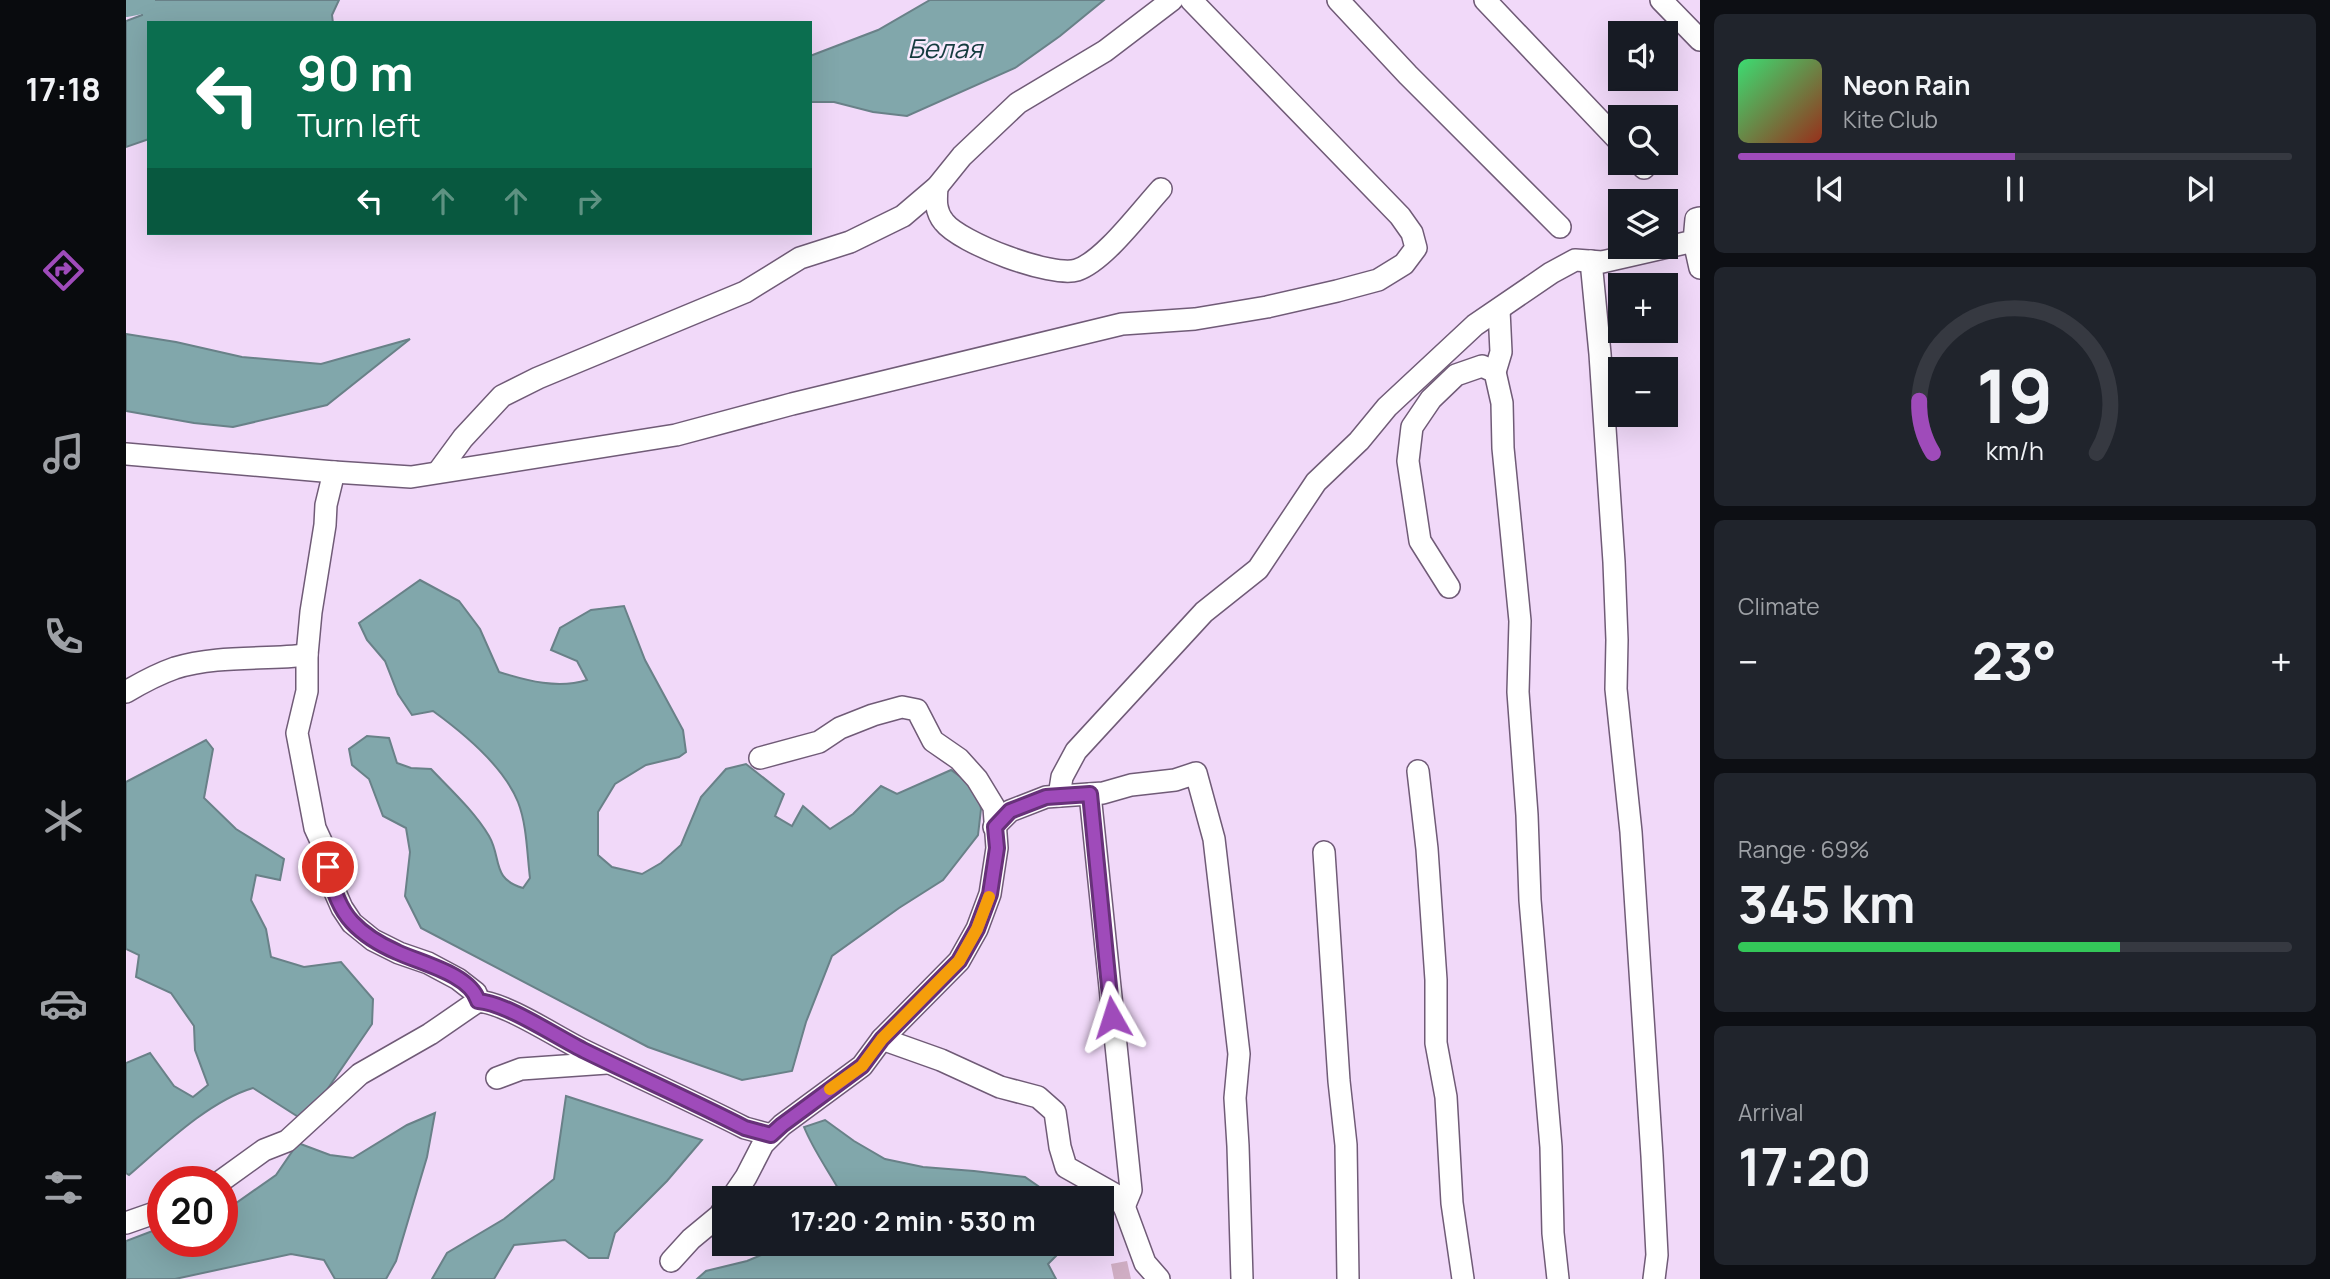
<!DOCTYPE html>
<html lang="en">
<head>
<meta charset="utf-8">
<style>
	:root { --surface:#171b24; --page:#20242c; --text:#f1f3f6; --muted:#9ea1a6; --line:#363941; --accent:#9f4bba }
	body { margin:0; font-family:Manrope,sans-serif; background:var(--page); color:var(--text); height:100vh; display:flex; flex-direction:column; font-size:26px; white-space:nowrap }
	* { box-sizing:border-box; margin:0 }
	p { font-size:23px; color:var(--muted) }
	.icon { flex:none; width:38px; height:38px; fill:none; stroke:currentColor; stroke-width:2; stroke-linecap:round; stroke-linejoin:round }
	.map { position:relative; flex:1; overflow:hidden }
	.drawer { display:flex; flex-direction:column; gap:14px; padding:14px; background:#0d0f14; width:630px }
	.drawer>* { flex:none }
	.hud { position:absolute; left:21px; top:21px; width:665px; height:214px; border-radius:0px; box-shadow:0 7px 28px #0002; background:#0b6e4f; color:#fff; overflow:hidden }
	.buttons { position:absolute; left:1482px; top:21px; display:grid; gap:14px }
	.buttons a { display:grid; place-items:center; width:70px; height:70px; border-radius:0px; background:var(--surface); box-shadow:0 7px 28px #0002; font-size:35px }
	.speed { position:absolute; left:21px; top:1166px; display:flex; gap:14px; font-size:35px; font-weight:700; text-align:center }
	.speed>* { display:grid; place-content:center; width:91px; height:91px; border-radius:50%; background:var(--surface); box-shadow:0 7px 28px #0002; line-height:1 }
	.speed .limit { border:10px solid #d22; background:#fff; color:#111 }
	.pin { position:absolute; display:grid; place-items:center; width:60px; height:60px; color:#fff; margin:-30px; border:4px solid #fff; border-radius:50%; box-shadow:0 2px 7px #0007 }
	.me { position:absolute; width:77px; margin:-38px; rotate:354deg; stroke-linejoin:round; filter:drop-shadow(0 0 5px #0008) }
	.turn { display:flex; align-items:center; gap:24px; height:147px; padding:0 35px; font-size:32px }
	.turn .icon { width:91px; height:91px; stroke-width:2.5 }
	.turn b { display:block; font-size:49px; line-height:60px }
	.lanes { display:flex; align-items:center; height:66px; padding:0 35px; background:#0003; justify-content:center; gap:35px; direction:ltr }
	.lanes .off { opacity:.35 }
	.big { font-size:52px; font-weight:700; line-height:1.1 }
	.drawer .widget { flex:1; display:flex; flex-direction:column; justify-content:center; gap:10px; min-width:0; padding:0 24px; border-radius:10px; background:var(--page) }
	.drawer .dial { align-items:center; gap:0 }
	.dial svg { height:182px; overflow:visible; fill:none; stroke:var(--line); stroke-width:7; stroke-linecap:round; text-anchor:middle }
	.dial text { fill:var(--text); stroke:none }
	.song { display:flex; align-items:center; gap:21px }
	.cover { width:84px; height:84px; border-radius:10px; background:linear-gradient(135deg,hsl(140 70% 55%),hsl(10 70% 35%)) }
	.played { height:7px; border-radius:4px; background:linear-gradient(90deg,var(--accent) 50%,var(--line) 50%) }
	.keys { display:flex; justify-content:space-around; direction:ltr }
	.heat { display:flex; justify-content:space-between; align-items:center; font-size:38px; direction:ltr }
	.charge { height:10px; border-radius:5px; background:linear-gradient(90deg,#34c759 69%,var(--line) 0) }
	.trip { position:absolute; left:586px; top:1186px; width:402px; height:70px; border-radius:0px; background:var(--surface); box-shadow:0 7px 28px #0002; font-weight:700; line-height:70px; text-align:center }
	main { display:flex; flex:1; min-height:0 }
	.menu { display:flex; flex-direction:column; width:126px; justify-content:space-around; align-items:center; background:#090b0e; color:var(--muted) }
	.menu .icon { width:49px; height:49px }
	.menu .current { color:var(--accent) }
	.menu b { font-size:32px; color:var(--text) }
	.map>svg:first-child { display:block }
	.water { fill:#81a7ab; stroke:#698188; stroke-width:2 }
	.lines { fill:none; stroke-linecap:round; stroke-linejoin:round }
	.river { stroke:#81a7ab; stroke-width:28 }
	.building { fill:#d0aec4 }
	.minor-casing { stroke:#705b77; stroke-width:24 }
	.minor { stroke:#fff; stroke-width:21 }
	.route-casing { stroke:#673179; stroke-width:18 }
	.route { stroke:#9f4bba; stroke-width:12 }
	.slow { stroke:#f59e0b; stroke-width:12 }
	.labels { text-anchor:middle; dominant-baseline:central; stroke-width:5; stroke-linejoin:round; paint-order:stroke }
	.water-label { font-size:26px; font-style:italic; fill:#153b3f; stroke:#f9eafe }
</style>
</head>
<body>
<main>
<nav class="menu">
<b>17:18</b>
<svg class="icon current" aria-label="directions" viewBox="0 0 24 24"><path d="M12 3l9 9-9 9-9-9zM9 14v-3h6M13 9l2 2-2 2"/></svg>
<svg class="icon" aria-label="music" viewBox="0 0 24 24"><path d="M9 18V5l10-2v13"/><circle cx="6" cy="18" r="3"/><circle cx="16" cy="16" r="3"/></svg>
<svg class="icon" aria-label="phone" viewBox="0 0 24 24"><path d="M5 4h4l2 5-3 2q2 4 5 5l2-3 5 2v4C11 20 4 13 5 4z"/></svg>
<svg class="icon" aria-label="climate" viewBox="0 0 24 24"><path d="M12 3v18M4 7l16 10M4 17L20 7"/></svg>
<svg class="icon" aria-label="car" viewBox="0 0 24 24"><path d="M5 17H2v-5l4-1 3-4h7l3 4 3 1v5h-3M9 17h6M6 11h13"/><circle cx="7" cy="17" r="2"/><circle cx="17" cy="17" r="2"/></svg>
<svg class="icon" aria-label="filters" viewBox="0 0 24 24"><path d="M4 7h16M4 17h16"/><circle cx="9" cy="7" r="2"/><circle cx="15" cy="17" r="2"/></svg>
</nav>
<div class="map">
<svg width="1574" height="1279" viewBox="0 0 1574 1279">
	<rect width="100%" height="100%" fill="#f1d9f9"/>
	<g class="water">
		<polygon points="13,0 213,0 206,15 207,23 23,23 23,139 0,147 0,21 16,15"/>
		<polygon points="804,0 978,0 934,36 889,68 781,116 747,112 708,102 684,102 684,56 752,30"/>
		<polygon points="0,334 50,342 116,357 195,364 284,339 201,405 107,427 68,423 0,411"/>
		<path d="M 294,580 L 333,601 L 354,629 L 373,672 C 402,681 432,689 461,680 L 451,661 L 425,650 L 434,628 L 465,610 L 498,606 L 519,660 L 557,730 L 560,752 L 553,757 L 520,765 L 489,784 L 472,812 L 472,855 L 486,867 L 516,874 L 535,863 L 555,845 L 575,797 L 600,769 L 620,764 L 658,794 L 649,816 L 666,826 L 677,806 L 704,829 L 727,814 L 755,786 L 771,794 L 825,770 L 839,780 L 853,797 L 855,809 L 852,835 L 817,880 L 773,908 L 706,956 L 680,1022 L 666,1071 L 616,1080 L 522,1047 L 295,928 L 279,896 L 284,852 L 280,828 L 257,816 L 243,779 L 226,765 L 223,749 L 241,736 L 263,738 L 271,763 L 285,768 L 305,769 C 325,790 348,811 363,836 C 376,858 365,879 397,888 L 404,878 C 401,854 401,825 392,802 C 378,767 336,732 307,711 L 286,715 L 272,694 L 259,661 L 241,640 L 233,623 Z"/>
		<path d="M 80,740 L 87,749 L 78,798 L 110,829 L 158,859 L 154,880 L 130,875 L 125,900 L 140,929 L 145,957 L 178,967 L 215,962 L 247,999 L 246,1024 L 196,1097 L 174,1118 L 127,1088 C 83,1101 38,1145 3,1175 L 0,1173 L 0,1063 L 24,1053 L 48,1086 L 67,1097 L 82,1085 L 69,1050 L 68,1026 L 45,993 L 10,977 L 13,955 L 0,949 L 0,782 Z"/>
		<polygon points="440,1096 576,1140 541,1181 489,1233 482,1258 463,1258 439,1240 388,1245 368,1279 306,1279 321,1253 378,1219 428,1179"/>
		<polygon points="309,1113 301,1157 270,1261 260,1279 209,1279 198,1260 165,1254 49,1279 0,1279 0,1241 37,1227 37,1241 96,1241 96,1213 150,1175 172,1143 204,1155 227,1158 281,1125"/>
		<path d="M 699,1120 L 728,1141 L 759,1159 L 797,1167 L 848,1171 L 899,1177 L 925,1195 L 925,1199 L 718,1199 C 705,1174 688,1152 678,1127 Z"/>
		<polygon points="662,1244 942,1244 922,1264 930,1279 571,1279 580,1271 621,1261"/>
	</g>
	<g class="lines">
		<polyline class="river" points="0,3 15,0"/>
	</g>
	<polygon class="building" points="1001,1261 1005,1279 988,1279 985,1264"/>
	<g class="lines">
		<g class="minor-casing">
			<g id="minor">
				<polyline points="1212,0 1282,75 1434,227"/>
				<polyline points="1359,0 1494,142"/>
				<polyline points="1535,0 1574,40"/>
				<polyline points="1513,163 1518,168"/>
				<path d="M 811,187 C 810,200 809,211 818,222 C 834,243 926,278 951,270 C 978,261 1014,212 1035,189"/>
				<polyline points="1568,241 1574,268"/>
				<polyline points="1465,261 1474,354 1488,562 1491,640 1490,689 1505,832 1526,1156 1531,1255 1528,1279"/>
				<polyline points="1369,372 1375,352 1373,310"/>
				<polyline points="0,454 208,472 285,477 550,435 666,404 996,324 1069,319 1141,307 1211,291 1252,280 1278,264 1290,248 1286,233 1274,216 1065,0"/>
				<polyline points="208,472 200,505 199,525 185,612 181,655 181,691 171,733 189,828 200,852 205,883 216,908 226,923 247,940 273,953 302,963 332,979 350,993 352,1001"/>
				<polyline points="312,472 337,438 376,396 412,378 619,292 674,258 724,242 777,216 811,187 836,156 892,103 979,51 1046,0"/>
				<polyline points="1323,587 1294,541 1282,461 1286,427 1305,399 1330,375 1356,366 1369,372 1376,403 1377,448 1394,621 1392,692 1401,815 1404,900 1425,1147 1427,1233 1432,1279"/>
				<path d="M 0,692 C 15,683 32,674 49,668 C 91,655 138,660 181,655"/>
				<polyline points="634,758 693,742 714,728 747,715 776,707 791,710 807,741 833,759 851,779 868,807 871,848 864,894 851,929 833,961 756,1039"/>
				<polyline points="1292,771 1301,849 1310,980 1310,1043 1320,1097 1326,1203 1337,1279"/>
				<polyline points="964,794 1005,1190 998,1207"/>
				<polyline points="933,796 936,777 950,751 1078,612 1132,569 1190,482 1233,441 1261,407 1349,325 1425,273 1449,260 1476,262 1568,241 1570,219 1574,218"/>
				<polyline points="868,827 884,811 920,797 977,793 1005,785 1049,780 1070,773 1088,839 1113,1054 1109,1098 1112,1146 1116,1279"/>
				<polyline points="1198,852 1213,1081 1220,1145 1222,1279"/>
				<polyline points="371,1078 395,1069 481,1063"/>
				<path d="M 95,1181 L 138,1150 L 161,1141 L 234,1074 L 304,1034 L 352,1001 C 380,1003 432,1038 459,1051 C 512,1077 566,1101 619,1128 L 645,1135"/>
				<polyline points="605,1199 620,1177 637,1144 656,1125 736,1066 756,1039 815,1060 874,1087 912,1097 929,1112 934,1147 940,1167 995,1198 1019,1263 1033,1279"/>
				<polyline points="0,1223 37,1210"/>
				<polyline points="545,1261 565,1239 594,1215 598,1208"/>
			</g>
		</g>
		<use href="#minor" class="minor"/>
	</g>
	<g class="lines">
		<g class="route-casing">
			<path id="route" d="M 202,867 C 206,887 212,907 226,922 C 238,935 255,945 271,952 C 294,963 344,974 352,1001 C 381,1003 432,1038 459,1051 C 512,1077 566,1101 619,1128 L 645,1135 L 656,1125 L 736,1066 L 756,1039 L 833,961 L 851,929 L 864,894 L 871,848 L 869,827 L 884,811 L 920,797 L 964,794 L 986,1017"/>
		</g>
		<use href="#route" class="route"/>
		<polyline class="slow" points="704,1089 736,1066 756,1039 833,961 851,929 863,897"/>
	</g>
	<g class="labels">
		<g class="water-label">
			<text x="819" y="48">Белая</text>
		</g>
	</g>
</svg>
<div class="buttons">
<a><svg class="icon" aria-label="sound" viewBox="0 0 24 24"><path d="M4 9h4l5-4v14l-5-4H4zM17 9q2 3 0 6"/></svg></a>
<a><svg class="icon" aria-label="search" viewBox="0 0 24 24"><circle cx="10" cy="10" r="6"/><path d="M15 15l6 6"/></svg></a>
<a><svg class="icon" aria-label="layers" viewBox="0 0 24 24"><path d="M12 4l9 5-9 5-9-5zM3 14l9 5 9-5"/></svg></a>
<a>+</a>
<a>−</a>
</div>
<div class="speed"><div class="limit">20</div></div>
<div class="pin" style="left:202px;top:867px;background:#d93025"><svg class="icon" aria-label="arrive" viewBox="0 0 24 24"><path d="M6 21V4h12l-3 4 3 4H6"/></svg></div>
<svg class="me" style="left:986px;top:1017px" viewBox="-20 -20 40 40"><path d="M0-17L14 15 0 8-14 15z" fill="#9f4bba" stroke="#fff" stroke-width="4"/></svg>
<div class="trip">17:20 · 2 min · 530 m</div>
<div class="hud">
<div class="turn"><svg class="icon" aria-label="left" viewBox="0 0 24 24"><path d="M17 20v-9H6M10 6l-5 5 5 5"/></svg><div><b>90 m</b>Turn left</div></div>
<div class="lanes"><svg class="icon" aria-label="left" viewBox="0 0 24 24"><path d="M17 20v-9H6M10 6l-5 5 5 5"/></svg><svg class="icon off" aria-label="ahead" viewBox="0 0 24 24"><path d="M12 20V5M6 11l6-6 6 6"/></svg><svg class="icon off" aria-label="ahead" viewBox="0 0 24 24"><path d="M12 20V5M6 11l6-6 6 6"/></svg><svg class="icon off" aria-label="right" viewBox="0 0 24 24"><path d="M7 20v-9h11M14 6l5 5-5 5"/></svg></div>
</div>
</div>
<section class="drawer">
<div class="widget">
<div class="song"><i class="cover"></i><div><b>Neon Rain</b><p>Kite Club</p></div></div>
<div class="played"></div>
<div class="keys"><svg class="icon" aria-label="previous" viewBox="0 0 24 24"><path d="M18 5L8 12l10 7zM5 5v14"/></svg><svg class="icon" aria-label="pause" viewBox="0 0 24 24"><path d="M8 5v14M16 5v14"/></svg><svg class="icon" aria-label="next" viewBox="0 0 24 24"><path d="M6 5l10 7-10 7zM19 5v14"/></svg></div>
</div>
<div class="widget dial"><svg viewBox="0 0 100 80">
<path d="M14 69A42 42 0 1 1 86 69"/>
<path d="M14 69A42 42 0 0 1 8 46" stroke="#9f4bba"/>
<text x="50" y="56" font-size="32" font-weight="700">19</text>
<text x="50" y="72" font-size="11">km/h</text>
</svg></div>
<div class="widget"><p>Climate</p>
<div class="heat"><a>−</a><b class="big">23°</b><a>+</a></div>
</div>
<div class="widget"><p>Range · 69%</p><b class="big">345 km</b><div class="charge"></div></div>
<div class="widget"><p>Arrival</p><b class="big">17:20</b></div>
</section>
</main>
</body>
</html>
